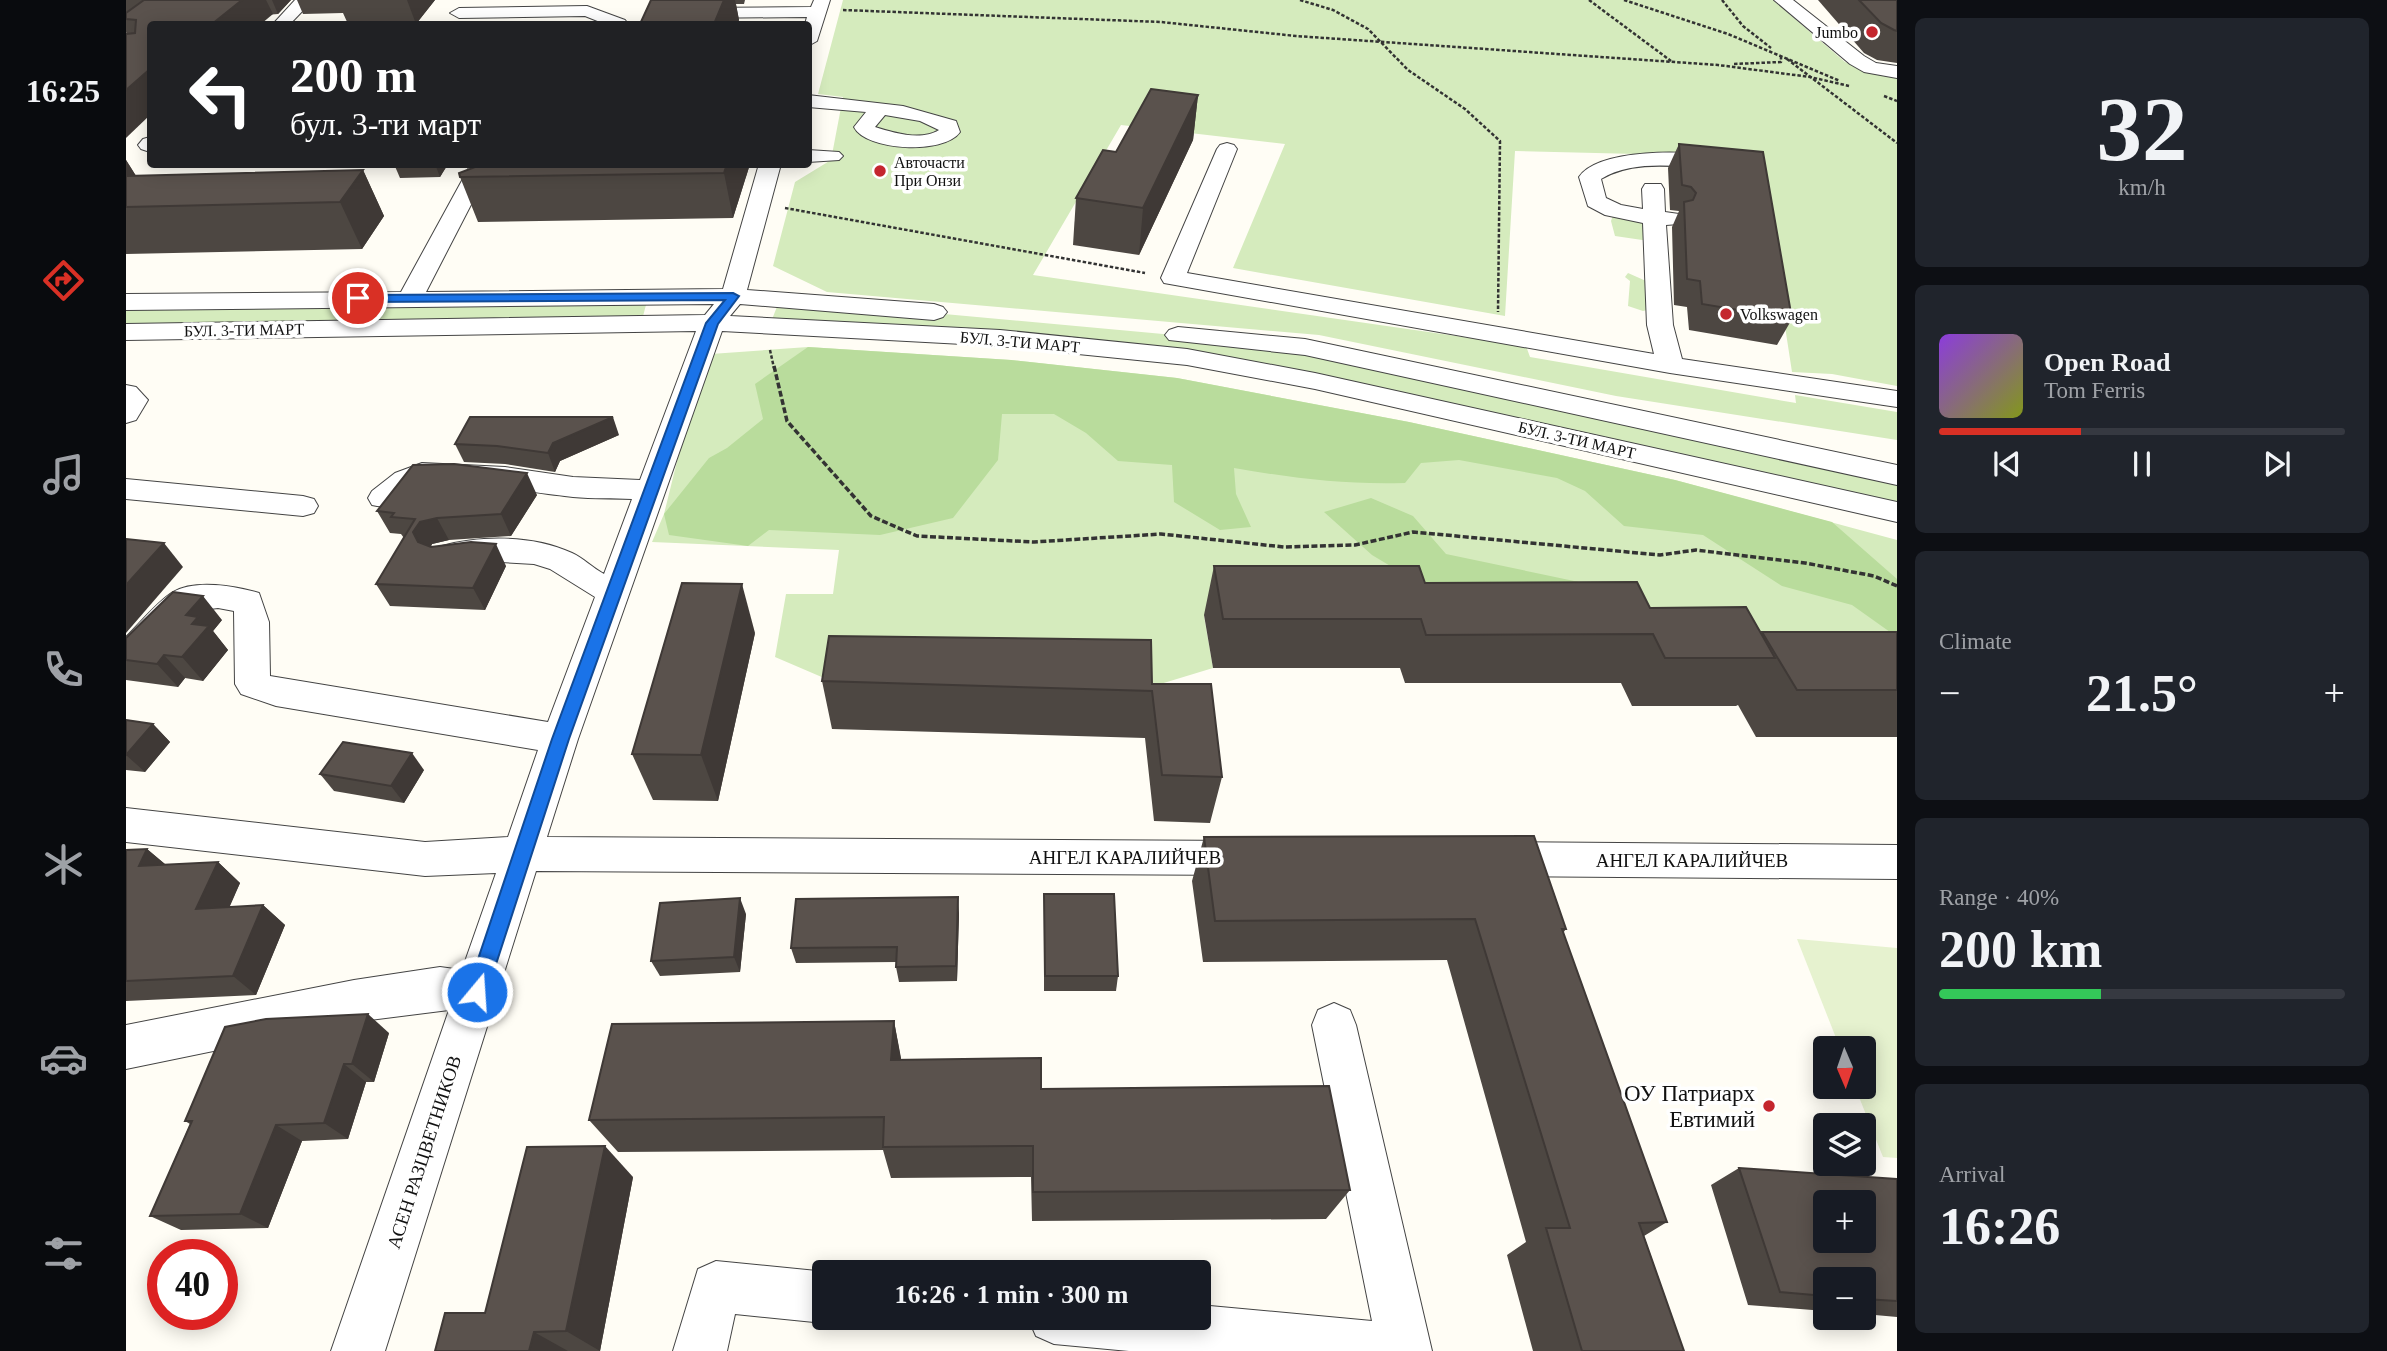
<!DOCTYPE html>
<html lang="en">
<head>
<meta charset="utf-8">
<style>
	:root { --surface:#171b24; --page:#20242c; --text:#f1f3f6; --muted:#9ea1a6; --line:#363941; --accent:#d93025 }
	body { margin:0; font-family:Georgia,serif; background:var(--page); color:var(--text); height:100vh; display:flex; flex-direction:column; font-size:26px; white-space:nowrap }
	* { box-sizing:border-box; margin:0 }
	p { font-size:23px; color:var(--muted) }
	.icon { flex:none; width:38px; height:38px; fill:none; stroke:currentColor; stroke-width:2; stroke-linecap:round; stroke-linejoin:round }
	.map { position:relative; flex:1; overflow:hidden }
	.sheet { display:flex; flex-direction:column; gap:18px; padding:18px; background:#0d0f14; width:490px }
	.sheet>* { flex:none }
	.banner { position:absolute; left:21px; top:21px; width:665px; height:147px; border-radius:7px; box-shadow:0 4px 18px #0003; background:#202124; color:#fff; overflow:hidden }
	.needle { width:46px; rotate:178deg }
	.tools { position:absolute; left:1687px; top:1036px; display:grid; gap:14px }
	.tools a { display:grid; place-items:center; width:63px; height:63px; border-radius:7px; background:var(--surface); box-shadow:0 4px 18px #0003; font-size:35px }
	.speed { position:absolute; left:21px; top:1239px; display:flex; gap:14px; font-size:35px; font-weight:700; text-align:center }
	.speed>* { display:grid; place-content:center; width:91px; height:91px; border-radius:50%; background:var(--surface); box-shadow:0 4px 18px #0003; line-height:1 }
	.speed .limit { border:10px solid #d22; background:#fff; color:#111 }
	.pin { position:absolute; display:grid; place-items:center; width:60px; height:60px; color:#fff; margin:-30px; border:4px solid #fff; border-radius:50%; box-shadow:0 2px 7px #0007 }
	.me { position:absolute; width:77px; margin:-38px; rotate:18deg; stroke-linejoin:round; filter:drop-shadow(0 0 5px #0008) }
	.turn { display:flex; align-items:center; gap:24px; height:147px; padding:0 28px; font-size:32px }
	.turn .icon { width:91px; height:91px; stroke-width:2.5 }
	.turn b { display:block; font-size:49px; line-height:60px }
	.big { font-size:52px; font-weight:700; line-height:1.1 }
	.sheet .tile { flex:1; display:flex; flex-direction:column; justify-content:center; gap:10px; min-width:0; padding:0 24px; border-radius:10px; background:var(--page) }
	.sheet .dial { align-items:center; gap:0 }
	.dial b { font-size:91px; line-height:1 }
	.song { display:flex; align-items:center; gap:21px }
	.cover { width:84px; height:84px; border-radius:10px; background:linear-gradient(135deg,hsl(270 70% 55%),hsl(70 70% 35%)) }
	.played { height:7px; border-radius:4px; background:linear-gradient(90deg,var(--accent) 35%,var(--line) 35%) }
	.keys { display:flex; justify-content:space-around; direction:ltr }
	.heat { display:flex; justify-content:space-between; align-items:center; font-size:38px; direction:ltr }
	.charge { height:10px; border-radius:5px; background:linear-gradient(90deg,#34c759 40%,var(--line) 0) }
	.trip { position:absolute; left:686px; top:1260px; width:399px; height:70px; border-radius:7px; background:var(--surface); box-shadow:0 4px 18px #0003; font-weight:700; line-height:70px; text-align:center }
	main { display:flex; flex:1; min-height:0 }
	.menu { display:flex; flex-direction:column; width:126px; justify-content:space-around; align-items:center; background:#090b0e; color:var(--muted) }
	.menu .icon { width:49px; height:49px }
	.menu .selected { color:var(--accent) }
	.menu b { font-size:32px; color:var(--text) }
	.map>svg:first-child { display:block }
	.green { fill:#d5ebbd }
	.forest { fill:#b9dc9c }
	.pitch { fill:#e6f2cf }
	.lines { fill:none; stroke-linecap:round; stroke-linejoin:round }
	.minor-casing { stroke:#444; stroke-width:2 }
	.path-far1 { stroke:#333; stroke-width:2.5; stroke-dasharray:3.5 2; stroke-linecap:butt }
	.path { stroke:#333; stroke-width:3.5; stroke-dasharray:6 2.5; stroke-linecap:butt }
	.minor { fill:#fff; fill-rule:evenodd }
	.wall { fill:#4d4742 }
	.shaded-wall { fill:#3f3936 }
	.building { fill:#5a524d; stroke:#3f3936; stroke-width:2; fill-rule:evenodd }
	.route { fill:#1a73e8; stroke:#114b97; stroke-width:2 }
	.poi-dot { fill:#c4262e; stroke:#fff; stroke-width:2.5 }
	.labels { text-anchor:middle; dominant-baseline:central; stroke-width:7; stroke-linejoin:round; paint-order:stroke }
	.far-poi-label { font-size:16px; fill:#111; stroke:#fff; text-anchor:start }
	.far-street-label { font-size:16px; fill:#111; stroke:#fff }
	.street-label { font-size:19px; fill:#111; stroke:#fff }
	.near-poi-label { font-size:23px; fill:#111; stroke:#fff; text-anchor:end }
</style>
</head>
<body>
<main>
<nav class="menu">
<b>16:25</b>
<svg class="icon selected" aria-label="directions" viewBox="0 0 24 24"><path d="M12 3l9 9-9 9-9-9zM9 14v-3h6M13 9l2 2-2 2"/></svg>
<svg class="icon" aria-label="music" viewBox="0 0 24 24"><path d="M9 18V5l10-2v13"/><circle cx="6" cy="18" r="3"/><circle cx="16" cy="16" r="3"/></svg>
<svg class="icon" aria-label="phone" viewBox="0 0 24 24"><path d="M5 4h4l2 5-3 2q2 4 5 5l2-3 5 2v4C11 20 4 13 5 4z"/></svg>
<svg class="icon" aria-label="climate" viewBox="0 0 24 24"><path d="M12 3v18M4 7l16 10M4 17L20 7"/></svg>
<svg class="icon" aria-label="car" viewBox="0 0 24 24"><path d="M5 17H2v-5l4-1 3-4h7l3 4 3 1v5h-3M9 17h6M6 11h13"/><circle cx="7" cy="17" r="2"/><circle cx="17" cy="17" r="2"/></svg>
<svg class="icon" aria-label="filters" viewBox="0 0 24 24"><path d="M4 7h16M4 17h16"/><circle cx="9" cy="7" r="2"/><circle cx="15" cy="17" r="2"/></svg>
</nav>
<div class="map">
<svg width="1771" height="1351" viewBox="0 0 1771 1351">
	<rect width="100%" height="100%" fill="#fffdf5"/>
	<g class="green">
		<polygon points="717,0 1647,0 1719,62 1745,72 1771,76 1771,386 1706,374 1666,372 1633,157 1389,151 1379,316 1107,268 1159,144 995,125 907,275 1400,346 1404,357 1670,403 1669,395 1771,412 1771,440 1490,396 1193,335 701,292 647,266 669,182 705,160 717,97 692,94"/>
		<polygon points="1487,215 1520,221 1523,241 1489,236 1485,221"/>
		<polygon points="1502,273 1529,285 1529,308 1517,311 1502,306 1504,281 1499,277"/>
		<polygon points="522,297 515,324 0,333 0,302"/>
		<polygon points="654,299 1179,347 1771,475 1771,512 1061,357 643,327"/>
		<polygon points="682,347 885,360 1051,378 1283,422 1549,480 1771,540 1771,680 1078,616 1087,668 1018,689 712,684 649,657 660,594 707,594 713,550 526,542 538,514 558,433 585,354"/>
	</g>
	<g class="forest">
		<path d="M 682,347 L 885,360 L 1051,378 L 1283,422 L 1549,480 L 1706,522 L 1771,579 L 1771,637 L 1726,605 L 1656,586 L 1577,535 L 1498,526 L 1459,491 L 1431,478 L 1333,460 L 1295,463 L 1279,483 C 1220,485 1166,478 1108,468 L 1110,494 L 1125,527 L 1094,530 L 1048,502 L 1046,465 L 992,461 L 960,433 L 928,414 L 876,414 L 872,460 L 827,518 L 754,535 L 643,530 L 622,546 L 543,535 L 538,514 L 583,458 L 601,448 L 637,419 L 629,384 Z"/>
		<polygon points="1245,498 1287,516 1320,554 1491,590 1346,615 1246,555 1198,512"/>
	</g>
	<polygon class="pitch" points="1671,939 1771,948 1771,1158 1757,1157 1729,1087 1738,1087 1738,1048 1714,1048"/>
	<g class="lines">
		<g class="minor-casing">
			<g id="minor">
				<polygon points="169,0 187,0 164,24 147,24"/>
				<polygon points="688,0 704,0 691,41 682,46 682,24 679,24 681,17 563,18 554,13 563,8 685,7"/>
				<polygon points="1648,0 1667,0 1738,56 1750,63 1771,66 1771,78 1738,72 1724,64"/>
				<polygon points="461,6 499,20 502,24 479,24 459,16 333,18 324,13 333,8"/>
				<path d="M 682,95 L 777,106 L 830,121 L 834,132 C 818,155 740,151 728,127 L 740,112 L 682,107 ZM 759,115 L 794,121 L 813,130 C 795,141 768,133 749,127 Z"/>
				<polygon points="24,137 24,152 15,149 12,145 17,139"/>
				<path d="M 1101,143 L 1108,145 L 1111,149 L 1061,273 L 1528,354 L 1521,325 L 1517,223 L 1479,215 L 1462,206 L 1453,177 C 1473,148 1563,150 1595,157 L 1598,162 L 1595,167 L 1587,168 C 1552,167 1507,159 1475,179 L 1480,198 L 1495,205 L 1517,209 L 1516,189 L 1519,184 L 1535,184 L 1538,189 L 1539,212 L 1553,214 L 1556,219 L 1553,224 L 1540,225 L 1547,325 L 1556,359 L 1771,391 L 1771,407 L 1544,373 L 1038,283 L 1035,278 L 1091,149 L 1094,145 Z"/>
				<polygon points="682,150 713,152 717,156 713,160 682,162"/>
				<path d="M 345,164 L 366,164 L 300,292 L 597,289 L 633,164 L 655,164 L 621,290 L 808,304 L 817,307 L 821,312 L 817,317 L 808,320 L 614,304 L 604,316 L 874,330 L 1061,349 L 1189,373 L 1771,502 L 1771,522 L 1189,389 L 1061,365 L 874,346 L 596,331 L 452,739 L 421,837 L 1120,841 L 1134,846 L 1140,858 L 1134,870 L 1120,875 L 410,871 L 259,1351 L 205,1351 L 323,1010 L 228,1022 L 0,1069 L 0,1025 L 228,980 L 314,967 L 336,970 L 370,873 L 299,876 L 0,842 L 0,808 L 299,842 L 382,837 L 412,750 L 150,706 L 115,694 L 109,684 L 108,611 L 92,608 L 68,611 L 12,667 L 0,671 L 0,637 C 13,624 32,601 47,592 C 69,579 110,586 133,593 L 143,622 L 144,676 L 422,722 L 469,597 L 424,569 L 408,564 L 356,561 L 327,565 L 316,562 L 311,554 L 316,546 C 355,535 408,535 446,553 C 457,558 467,568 478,574 L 506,499 C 487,498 467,499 447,497 C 399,492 352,481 303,483 C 279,484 276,513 246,505 L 242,498 L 246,491 L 269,473 L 296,463 L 379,467 L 447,477 L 514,480 L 570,331 L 0,340 L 0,324 L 579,315 L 588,304 L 0,310 L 0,294 L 275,292 Z"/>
				<polygon points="1052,327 1179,339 1771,465 1771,485 1179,355 1043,340 1039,335 1043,330"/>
				<polygon points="0,385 10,387 22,400 10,420 0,423"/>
				<polygon points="0,479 177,496 188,499 192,506 188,513 177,516 0,499"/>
				<polygon points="1369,842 1771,845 1771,879 1369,876 1355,871 1349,859 1355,847"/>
				<polygon points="1208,1003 1224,1010 1230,1025 1306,1351 1003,1351 928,1344 910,1336 902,1318 1073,1318 1073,1305 1246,1321 1186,1025 1192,1010"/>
				<polygon points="590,1261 701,1272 698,1272 698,1318 710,1318 698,1323 609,1314 601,1351 547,1351 572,1269"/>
			</g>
		</g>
		<g class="path-far1">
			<polyline points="1174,0 1207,10 1242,29 1282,70 1339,109 1374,141 1372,312"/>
			<polyline points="1463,0 1545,61"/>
			<polyline points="1498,0 1602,34 1714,81"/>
			<polyline points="1596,0 1617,26 1645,48"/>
			<polyline points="717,10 1035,22 1170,36 1592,65 1684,77 1723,86"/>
			<polyline points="1661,59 1771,143"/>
			<polyline points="1608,64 1655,62 1655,54"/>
			<polyline points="1758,96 1771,101"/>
			<polyline points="659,208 1019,273"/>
			<polyline points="644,350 648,368"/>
		</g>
		<polyline class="path" points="648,366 661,421 745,516 791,536 908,542 1035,534 1158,547 1229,545 1287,532 1534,555 1570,550 1679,563 1748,576 1771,586"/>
		<use href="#minor" class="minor"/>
	</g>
	<g class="wall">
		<polygon points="0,0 165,0 152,14 24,24 24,115 0,32"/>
		<polygon points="171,0 309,0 290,24 222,24 217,13 177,14"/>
		<polygon points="525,0 619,0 618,4 610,4 613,20 611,24 514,24"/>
		<polygon points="1692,0 1771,0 1771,63 1751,60 1738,53"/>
		<polygon points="1072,95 1067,140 1013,255 947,245 950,198 990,152"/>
		<polygon points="1553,144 1666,319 1651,345 1563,330 1561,307 1548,305 1546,227 1553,211 1544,210 1542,168"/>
		<polygon points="0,160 10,176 237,170 258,216 236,249 0,254"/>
		<polygon points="268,164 322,164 314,177 274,178"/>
		<polygon points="357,164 624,164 607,218 352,222 334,177"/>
		<polygon points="493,435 434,461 429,472 379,464 338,462 329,444"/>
		<polygon points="411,495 385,536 323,540 306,544 305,547 380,566 359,610 264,606 250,584 278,538 275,534 264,533 251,511"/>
		<polygon points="1088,566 1299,583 1524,608 1635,633 1636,632 1771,632 1771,737 1630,737 1612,705 1610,706 1506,706 1495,683 1279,683 1274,668 1087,668 1078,615"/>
		<polygon points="96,620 87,631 102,650 77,681 59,678 52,687 0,680 0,638"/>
		<polygon points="629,633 592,801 527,800 506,754"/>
		<polygon points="696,681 1026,684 1096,777 1084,823 1028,821 1019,738 706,729"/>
		<polygon points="0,720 27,724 44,742 19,772 0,770"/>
		<polygon points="298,770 278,803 208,791 194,774"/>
		<polygon points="1078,837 1440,929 1437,933 1541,1222 1518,1236 1558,1351 1407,1351 1381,1255 1400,1242 1321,960 1077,962 1066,881"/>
		<polygon points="21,849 40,865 92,862 114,883 103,907 137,905 159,925 130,995 0,1001 0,850"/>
		<polygon points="918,894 992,976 990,991 918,991"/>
		<polygon points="833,913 831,981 773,982 770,967 770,962 670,963 665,948"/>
		<polygon points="620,914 614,972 534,976 525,961"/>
		<polygon points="768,1021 775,1060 915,1089 1224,1190 1200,1219 906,1221 905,1177 765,1178 757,1150 492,1152 463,1120"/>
		<polygon points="263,1033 248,1082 240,1082 222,1139 176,1141 142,1228 55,1230 24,1216 64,1124 59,1121"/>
		<polygon points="1613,1168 1771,1179 1771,1317 1738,1314 1738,1279 1699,1279 1699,1311 1622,1305 1585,1185"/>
		<polygon points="507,1177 474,1351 309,1351 359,1313"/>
	</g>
	<g class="shaded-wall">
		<polygon points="116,0 140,0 147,14 135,24 86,24"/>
		<polygon points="146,0 165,0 152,14"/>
		<polygon points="281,0 309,0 290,24"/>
		<polygon points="598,0 609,0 613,20 611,24 588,24"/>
		<polygon points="24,69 24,115 0,138 0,90"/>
		<polygon points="1072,95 1067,140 1013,255 1017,208"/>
		<polygon points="0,160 12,179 0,191"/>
		<polygon points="309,164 322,164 314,177"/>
		<polygon points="601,164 624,164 607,218 598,173"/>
		<polygon points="237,170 258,216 236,249 214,202"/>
		<polygon points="487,417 493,435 434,461 429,472 422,453 427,443"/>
		<polygon points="401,473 411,495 385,536 375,514"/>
		<polygon points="311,518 323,540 306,544 300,554 292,542 287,532 294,522"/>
		<polygon points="38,543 57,567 0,633 0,585"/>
		<polygon points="370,544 380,566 359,610 347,588"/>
		<polygon points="616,584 629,633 592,801 575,755"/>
		<polygon points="77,596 96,620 87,631 102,650 77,681 56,657 60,615"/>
		<polygon points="38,655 59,678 52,687 31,664"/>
		<polygon points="27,724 44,742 19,772 0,755"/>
		<polygon points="286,753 298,770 278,803 265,786"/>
		<polygon points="21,849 46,870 13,866"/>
		<polygon points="92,862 114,883 94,929 70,909"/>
		<polygon points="832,897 833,913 831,981 830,966"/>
		<polygon points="614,898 620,914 614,972 608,957"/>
		<polygon points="137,905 159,925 130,995 107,976"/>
		<polygon points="242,1014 263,1033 248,1082 226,1064"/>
		<polygon points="768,1021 775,1058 773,1095 765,1060"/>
		<polygon points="218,1064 240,1082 222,1139 198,1123"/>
		<polygon points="150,1125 176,1141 142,1228 114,1214"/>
		<polygon points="479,1146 507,1177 474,1351 440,1331"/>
		<polygon points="408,1332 442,1351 403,1351"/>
	</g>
	<g class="building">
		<polygon points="18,0 116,0 86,24 24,24 24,69 0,90 0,34 9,33 10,20 0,19 0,13"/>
		<polygon points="525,0 598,0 588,24 514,24"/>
		<polygon points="1733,0 1771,0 1771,31 1768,30 1755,23"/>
		<polygon points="1025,89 1072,95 1017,208 950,198 977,150 990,152"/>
		<polygon points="1553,144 1637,152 1666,319 1576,304 1574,281 1561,279 1558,202 1567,200 1570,193 1565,187 1556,185"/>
		<polygon points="357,164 601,164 598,173 334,177 333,173"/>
		<polygon points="237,170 214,202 0,207 0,176"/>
		<polygon points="344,417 487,417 427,443 422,453 371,446 329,444"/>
		<polygon points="328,464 401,473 375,514 311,518 294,522 287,532 292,542 305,547 345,542 370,544 347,588 250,584 289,519 265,517 268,513 251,511 287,465"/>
		<polygon points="0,539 38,543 0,585"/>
		<polygon points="1088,566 1293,566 1299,583 1511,582 1524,608 1620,607 1649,658 1539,658 1527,634 1300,635 1295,619 1097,619"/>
		<polygon points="556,583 616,584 575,755 506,754"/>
		<polygon points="47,592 77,596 60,615 72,617 66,624 83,626 56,657 38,655 31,664 0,660 0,638"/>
		<polygon points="1636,632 1771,632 1771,690 1671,690"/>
		<polygon points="703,636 1025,640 1026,684 1085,684 1096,777 1036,775 1026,691 696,681"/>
		<polygon points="0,720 27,724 0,755"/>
		<polygon points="217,742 286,753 265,786 194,774"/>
		<polygon points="1408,836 1440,929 1436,929 1541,1222 1513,1223 1558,1351 1456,1351 1420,1228 1444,1228 1349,919 1089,921 1078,837"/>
		<polygon points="21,849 13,866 92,862 70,909 137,905 107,976 0,981 0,850"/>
		<polygon points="918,894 988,894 992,976 919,976"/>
		<polygon points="832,897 830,966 770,967 771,947 665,948 670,899"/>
		<polygon points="614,898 608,957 525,961 534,903"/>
		<polygon points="242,1014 226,1064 218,1064 198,1123 150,1125 114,1214 24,1216 66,1121 59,1121 99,1027 140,1019"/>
		<polygon points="768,1021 765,1060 915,1058 915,1089 1203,1086 1224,1190 907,1192 907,1146 757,1147 758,1117 463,1120 486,1024"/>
		<polygon points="479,1146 440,1331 408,1332 403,1351 309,1351 319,1313 359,1313 401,1147"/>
		<path d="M 1613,1168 L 1771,1179 L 1771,1301 L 1738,1299 L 1738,1279 L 1699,1279 L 1699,1296 L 1654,1292 ZM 1699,1202 L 1738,1202 L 1738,1241 L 1699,1241 Z"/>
	</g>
	<polygon class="route" points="607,293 613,296 592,324 443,739 361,992 358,999 351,1001 344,999 341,992 426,739 580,323 599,300 232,302 227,298 232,295"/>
	<g class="poi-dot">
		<circle cx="1746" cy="32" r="7"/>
		<circle cx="754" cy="171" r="7"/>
		<circle cx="1600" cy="314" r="7"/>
		<circle cx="1643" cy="1106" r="7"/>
	</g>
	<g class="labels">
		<g class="far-poi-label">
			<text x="1732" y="32" text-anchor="end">Jumbo</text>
			<text x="768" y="162">Авточасти<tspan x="768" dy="18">При Онзи</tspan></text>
			<text x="1614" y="314">Volkswagen</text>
		</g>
		<g class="far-street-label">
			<text transform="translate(118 330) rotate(-1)">БУЛ. 3-ТИ МАРТ</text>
			<text transform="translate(894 342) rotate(5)">БУЛ. 3-ТИ МАРТ</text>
			<text transform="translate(1451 440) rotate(13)">БУЛ. 3-ТИ МАРТ</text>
		</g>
		<g class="street-label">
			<text x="999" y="857">АНГЕЛ КАРАЛИЙЧЕВ</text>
			<text x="1566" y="860">АНГЕЛ КАРАЛИЙЧЕВ</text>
			<text transform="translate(298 1152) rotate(-72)">АСЕН РАЗЦВЕТНИКОВ</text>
		</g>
		<g class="near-poi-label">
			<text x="1629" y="1093">ОУ Патриарх<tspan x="1629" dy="26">Евтимий</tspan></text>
		</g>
	</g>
</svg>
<div class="tools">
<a><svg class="needle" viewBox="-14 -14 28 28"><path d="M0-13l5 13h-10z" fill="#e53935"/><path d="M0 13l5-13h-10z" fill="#9ea1a6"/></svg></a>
<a><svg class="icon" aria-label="layers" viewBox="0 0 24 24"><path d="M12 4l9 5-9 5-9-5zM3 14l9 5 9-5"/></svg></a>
<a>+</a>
<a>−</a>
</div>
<div class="speed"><div class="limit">40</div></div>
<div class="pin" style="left:232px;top:298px;background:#d93025"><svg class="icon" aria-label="arrive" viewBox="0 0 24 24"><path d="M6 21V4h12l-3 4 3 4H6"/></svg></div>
<svg class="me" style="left:351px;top:992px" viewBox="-20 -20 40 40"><circle r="17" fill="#1a73e8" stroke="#fff" stroke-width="3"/><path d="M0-11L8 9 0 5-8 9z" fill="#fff"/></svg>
<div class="trip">16:26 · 1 min · 300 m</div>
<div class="banner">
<div class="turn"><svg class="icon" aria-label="left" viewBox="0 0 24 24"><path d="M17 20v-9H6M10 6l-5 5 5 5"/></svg><div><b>200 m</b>бул. 3-ти март</div></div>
</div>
</div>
<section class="sheet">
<div class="tile dial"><b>32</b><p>km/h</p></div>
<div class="tile">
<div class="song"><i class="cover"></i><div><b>Open Road</b><p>Tom Ferris</p></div></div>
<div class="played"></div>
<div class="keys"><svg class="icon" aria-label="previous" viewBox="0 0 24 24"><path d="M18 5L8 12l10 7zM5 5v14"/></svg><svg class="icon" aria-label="pause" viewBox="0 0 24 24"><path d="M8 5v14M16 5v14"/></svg><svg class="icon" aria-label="next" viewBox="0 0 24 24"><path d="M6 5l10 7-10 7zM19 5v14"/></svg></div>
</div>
<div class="tile"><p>Climate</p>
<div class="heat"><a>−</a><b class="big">21.5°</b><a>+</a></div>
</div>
<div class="tile"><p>Range · 40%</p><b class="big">200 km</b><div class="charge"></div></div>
<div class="tile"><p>Arrival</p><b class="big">16:26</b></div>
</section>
</main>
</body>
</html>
